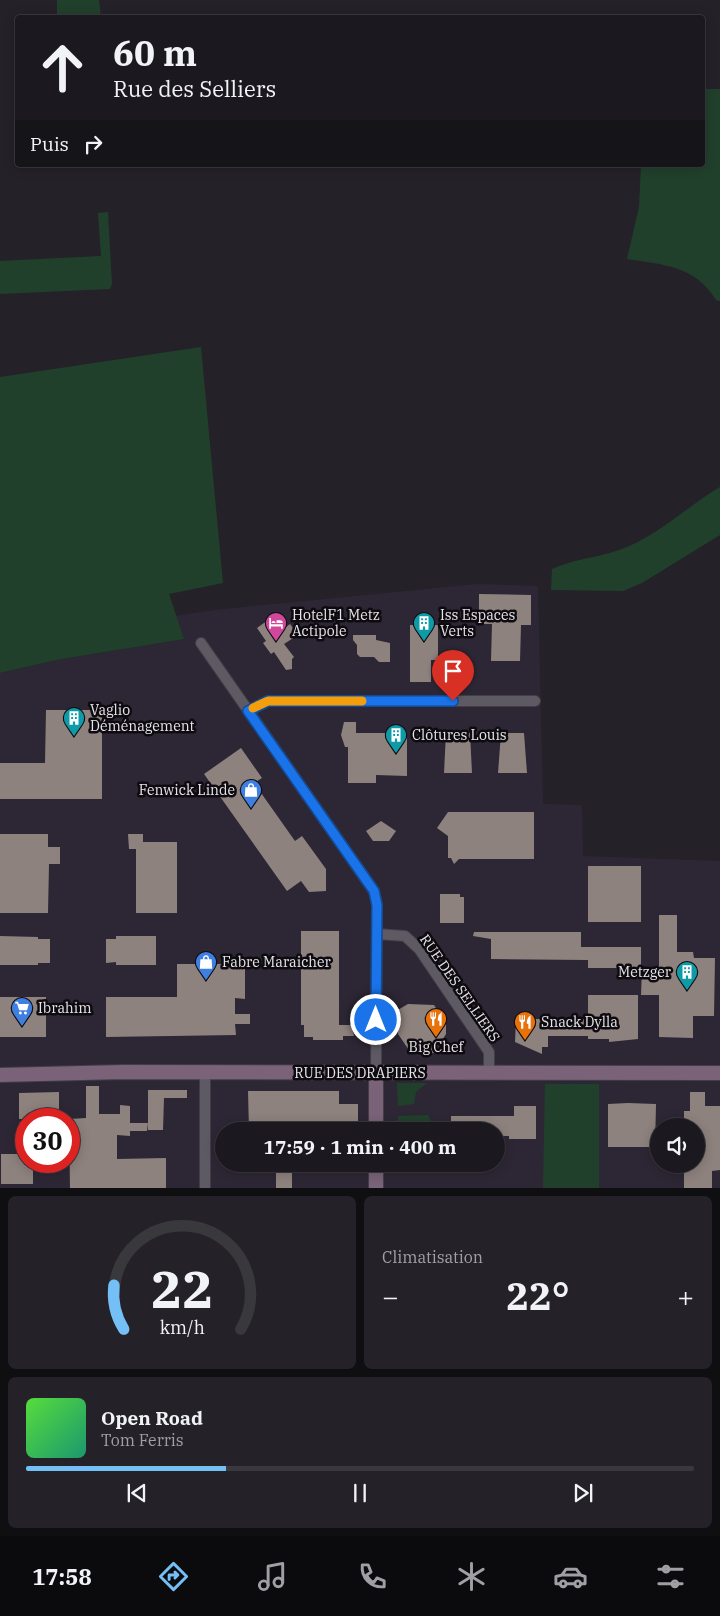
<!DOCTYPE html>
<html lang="fr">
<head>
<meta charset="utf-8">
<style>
	:root { --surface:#1b191f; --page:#242228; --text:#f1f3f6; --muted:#a0a0a4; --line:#39383d; --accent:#74c0f6 }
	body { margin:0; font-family:"IBM Plex Serif",serif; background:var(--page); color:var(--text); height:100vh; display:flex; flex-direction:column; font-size:19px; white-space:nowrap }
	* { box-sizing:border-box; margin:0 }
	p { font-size:16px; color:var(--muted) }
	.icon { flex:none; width:28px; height:28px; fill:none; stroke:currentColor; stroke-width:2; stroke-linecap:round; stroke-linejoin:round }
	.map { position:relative; height:1188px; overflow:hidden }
	.side { display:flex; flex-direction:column; gap:8px; padding:8px; background:#0f0e11; flex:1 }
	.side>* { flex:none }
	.top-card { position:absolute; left:15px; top:15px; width:690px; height:152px; border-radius:5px; box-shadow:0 2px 12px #0003,0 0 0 1px var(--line); background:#1b191f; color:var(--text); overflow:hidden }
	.tools { position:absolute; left:650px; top:1118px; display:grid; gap:10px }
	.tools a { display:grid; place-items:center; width:55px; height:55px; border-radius:50%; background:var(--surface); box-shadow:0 2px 12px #0003,0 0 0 1px var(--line); font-size:25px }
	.speed { position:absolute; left:15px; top:1108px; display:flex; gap:10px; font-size:25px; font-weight:700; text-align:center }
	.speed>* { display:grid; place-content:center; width:65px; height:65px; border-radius:50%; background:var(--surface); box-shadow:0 2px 12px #0003,0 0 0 1px var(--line); line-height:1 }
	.speed .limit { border:8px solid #d22; background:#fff; color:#111 }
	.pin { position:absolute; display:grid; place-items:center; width:42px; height:42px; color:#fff; margin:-51px -21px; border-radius:50% 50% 50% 0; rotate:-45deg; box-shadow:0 0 5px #0007 }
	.pin .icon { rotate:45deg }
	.me { position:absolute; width:55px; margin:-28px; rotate:0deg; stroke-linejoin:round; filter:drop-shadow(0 0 4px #0008) }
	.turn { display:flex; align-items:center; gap:18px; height:105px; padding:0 15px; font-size:22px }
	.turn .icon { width:65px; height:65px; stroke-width:2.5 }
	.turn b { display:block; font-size:35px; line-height:42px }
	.then { display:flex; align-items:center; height:48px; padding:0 15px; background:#0003; gap:10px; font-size:19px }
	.big { font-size:38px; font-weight:700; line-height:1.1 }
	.side .card { flex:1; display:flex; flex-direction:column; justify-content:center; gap:8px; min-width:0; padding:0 18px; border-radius:8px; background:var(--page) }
	.side .dial { align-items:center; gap:0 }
	.dial svg { height:130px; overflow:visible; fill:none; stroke:var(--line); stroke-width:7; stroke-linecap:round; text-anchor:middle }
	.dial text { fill:var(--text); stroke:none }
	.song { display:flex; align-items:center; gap:15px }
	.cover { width:60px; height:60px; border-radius:8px; background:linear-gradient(135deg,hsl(110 70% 55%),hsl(160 70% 35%)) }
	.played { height:5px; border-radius:2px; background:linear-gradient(90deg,var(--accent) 30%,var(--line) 30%) }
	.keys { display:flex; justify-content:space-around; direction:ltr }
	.heat { display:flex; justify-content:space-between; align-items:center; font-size:28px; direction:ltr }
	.side .tiles { flex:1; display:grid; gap:8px; grid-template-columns:1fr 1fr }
	.card:last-child { grid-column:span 2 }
	.trip { position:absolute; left:215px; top:1122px; width:290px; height:50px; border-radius:25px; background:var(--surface); box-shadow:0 2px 12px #0003,0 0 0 1px var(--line); font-weight:700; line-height:50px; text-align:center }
	.tab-bar { display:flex; height:80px; justify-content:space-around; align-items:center; background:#0b0a0c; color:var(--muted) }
	.tab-bar .icon { width:35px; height:35px }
	.tab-bar .on { color:var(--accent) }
	.tab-bar b { font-size:22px; color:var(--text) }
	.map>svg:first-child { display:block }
	.built { fill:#2d2735; fill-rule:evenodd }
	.green { fill:#21402c }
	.building { fill:#8e827e }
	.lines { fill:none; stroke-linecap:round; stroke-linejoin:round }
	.street-casing { stroke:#413e46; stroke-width:12 }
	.secondary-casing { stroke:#413e46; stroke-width:16 }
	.street { stroke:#5e5a64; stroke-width:10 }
	.secondary { stroke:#7a6378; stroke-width:14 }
	.route-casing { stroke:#114b97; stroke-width:12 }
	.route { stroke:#1a73e8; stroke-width:9 }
	.slow { stroke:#f59e0b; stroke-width:9 }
	.labels { text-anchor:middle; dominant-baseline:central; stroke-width:5; stroke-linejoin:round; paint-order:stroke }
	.poi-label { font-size:14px; fill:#e7e4ea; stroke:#0d0b0f; text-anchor:start }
	.street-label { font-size:14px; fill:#e7e4ea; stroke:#0d0b0f }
</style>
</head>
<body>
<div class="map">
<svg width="720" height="1189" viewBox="0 0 720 1189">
	<rect width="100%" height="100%" fill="#242129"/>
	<path class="built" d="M 477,584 L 538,586 L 543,804 L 582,805 L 583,856 L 720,861 L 720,1188 L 0,1188 L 0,673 L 56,660 L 184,639 L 175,616 L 214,610 ZM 26,1119 L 69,1119 L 69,1161 L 26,1161 ZM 659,1126 L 696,1126 L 696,1164 L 659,1164 ZM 224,1131 L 496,1131 L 496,1164 L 224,1164 Z"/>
	<g class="green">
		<polygon points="57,0 99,0 101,17 57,17"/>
		<path d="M 703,89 L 720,89 L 720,301 L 716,300 C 695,265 663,265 627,259 L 639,207 L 641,165 L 702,165 Z"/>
		<polygon points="108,212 112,284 110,289 0,294 0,261 101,256 98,213"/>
		<polygon points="201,347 223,583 169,594 184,639 56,660 0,673 0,377"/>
		<path d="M 720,487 L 720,535 L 642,583 L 623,591 L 551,590 L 552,569 C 573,559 596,558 619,550 C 657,537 686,507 720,487 Z"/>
		<polygon points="397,1083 427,1083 416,1092 414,1104 398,1106"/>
		<polygon points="545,1084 599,1084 599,1188 543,1188"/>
		<polygon points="428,1115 436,1131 390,1131 390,1127 398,1119 398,1116"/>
	</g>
	<g class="building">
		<polygon points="479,594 531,595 531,625 521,625 520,661 491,661 492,624 479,624"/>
		<polygon points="268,620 277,634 290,624 298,635 284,644 294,657 292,659 292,669 286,670 274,652 271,654 263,643 266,641 257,628"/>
		<polygon points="410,625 438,625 438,660 431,660 431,682 410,682"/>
		<polygon points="353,635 376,635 376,640 390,643 390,662 379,662 374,657 360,657 357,654 357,645 353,640"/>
		<polygon points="46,710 102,710 102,799 0,799 0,763 45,763"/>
		<polygon points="344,722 356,722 356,733 407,733 407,776 376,775 376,783 348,783 348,747 345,747 341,735"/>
		<polygon points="446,733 470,733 472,773 444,773"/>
		<polygon points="501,733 524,733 527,773 498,773"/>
		<polygon points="241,748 262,778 254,783 295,841 302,836 326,869 326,891 309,892 301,881 287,891 204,774"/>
		<polygon points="448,812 534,812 534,859 459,859 454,864 451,858 448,858 448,836 437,828"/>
		<polygon points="381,821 396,831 389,841 373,841 366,831"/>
		<polygon points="0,834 48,834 48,847 60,847 60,864 49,864 48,913 0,913"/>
		<polygon points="128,834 143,834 143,842 177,842 177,913 136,913 136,849 129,849"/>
		<rect x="588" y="866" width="53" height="56"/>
		<polygon points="440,894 460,894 460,897 464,897 464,923 440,923"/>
		<polygon points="659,915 677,915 677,952 693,952 694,958 715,958 714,1016 693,1016 693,1038 659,1037 659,995 641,995 642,969 659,969"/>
		<polygon points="301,931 339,931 339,1025 352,1025 354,1036 343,1036 343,1040 313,1040 313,1037 304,1037 304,1025 301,1025"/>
		<polygon points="474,932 581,932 581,947 641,947 641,968 588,968 588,960 491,959 491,939 473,936"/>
		<polygon points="0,936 38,937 38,939 50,939 50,963 38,963 38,965 0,965"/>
		<polygon points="116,936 156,936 156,965 116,965 116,962 106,963 106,939 116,939"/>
		<polygon points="177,964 245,964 245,999 235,998 235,1014 250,1014 250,1024 235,1024 236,1035 106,1037 106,997 177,997"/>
		<polygon points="588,995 638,995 638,1039 609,1042 609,1039 588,1039 588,1036 548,1036 548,1047 542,1047 542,1054 515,1042 516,1019 588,1019"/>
		<rect x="0" y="997" width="46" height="40"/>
		<polygon points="408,1004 434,1005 446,1024 446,1034 434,1053 411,1053 398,1034 396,1011"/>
		<polygon points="86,1086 99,1086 99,1114 120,1114 120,1105 130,1106 130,1123 148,1123 147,1131 130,1131 130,1136 117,1135 117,1159 166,1158 166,1188 70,1189 69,1119 86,1118"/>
		<polygon points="148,1090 187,1090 187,1098 164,1098 163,1130 148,1130"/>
		<polygon points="248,1091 339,1091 339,1104 358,1104 358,1122 327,1121 327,1129 249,1131"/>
		<polygon points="59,1092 59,1119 19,1119 19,1093"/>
		<polygon points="690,1092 705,1092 705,1106 720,1106 720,1170 712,1171 712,1189 684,1189 684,1164 696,1164 696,1126 684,1126 684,1111 690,1111"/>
		<polygon points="628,1103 656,1104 655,1147 608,1147 608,1104"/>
		<polygon points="514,1106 536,1106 536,1139 509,1139 509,1136 496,1136 496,1131 451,1131 451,1116 514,1116"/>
		<polygon points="19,1122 26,1122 26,1161 33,1161 33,1184 1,1184 1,1154 19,1154"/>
		<rect x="276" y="1164" width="16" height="25"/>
	</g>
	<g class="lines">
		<g class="street-casing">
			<g id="street">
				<polyline points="201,643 374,891 377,905 376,1073"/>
				<polyline points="248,711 268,701 535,701"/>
				<polyline points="377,934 405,936 419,949 489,1052 489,1073"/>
				<polyline points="205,1189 205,1072"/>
			</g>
		</g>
		<g class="secondary-casing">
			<g id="secondary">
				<polyline points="0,1075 123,1072 720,1073"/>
				<polyline points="376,1131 376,1073"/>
				<polyline points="376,1189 376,1164"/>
			</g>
		</g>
		<use href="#street" class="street"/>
		<use href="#secondary" class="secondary"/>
	</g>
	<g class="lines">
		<g class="route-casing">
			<polyline id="route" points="376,1020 377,905 374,891 248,711 268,701 453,701"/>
		</g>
		<use href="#route" class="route"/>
		<polyline class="slow" points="253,708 268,701 362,701"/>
	</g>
	<defs>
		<g id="hotel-pin" transform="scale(1.125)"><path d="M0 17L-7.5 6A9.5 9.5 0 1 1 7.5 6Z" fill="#d1479c" stroke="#0d0b0f"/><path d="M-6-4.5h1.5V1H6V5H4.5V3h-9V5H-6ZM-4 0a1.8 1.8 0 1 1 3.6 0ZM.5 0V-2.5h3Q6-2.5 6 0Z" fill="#fff"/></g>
		<g id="building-pin" transform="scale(1.125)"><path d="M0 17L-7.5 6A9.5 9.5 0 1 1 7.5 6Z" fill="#0f9aa8" stroke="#0d0b0f"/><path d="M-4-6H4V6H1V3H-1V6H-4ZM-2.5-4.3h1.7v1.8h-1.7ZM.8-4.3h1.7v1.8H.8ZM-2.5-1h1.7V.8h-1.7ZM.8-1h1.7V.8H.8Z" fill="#fff"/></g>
		<g id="shop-pin" transform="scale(1.125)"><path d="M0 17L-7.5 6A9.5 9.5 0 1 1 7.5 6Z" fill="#3f7fe0" stroke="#0d0b0f"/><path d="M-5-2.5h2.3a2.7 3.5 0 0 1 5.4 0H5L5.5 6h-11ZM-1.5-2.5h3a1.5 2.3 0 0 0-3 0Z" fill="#fff"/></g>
		<g id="supermarket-pin" transform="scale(1.125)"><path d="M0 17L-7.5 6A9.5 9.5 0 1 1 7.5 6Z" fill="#3f7fe0" stroke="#0d0b0f"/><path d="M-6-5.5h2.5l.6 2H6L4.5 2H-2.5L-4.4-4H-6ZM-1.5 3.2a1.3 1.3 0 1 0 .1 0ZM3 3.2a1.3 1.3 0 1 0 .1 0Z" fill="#fff"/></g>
		<g id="restaurant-pin" transform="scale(1.125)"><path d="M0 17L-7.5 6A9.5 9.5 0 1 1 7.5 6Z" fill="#e8710a" stroke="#0d0b0f"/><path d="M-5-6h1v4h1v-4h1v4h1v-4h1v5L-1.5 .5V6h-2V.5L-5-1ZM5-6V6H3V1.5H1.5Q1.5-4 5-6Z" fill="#fff"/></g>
	</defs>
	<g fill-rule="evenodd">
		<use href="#hotel-pin" x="276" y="623"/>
		<use href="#building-pin" x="424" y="623"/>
		<use href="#building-pin" x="74" y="718"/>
		<use href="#building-pin" x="396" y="735"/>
		<use href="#shop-pin" x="251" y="790"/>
		<use href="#shop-pin" x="206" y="962"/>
		<use href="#building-pin" x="687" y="972"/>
		<use href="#supermarket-pin" x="22" y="1008"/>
		<use href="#restaurant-pin" x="436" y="1019"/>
		<use href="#restaurant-pin" x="525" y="1022"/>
	</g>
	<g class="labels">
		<g class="poi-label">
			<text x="292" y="615">HotelF1 Metz<tspan x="292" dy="16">Actipole</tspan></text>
			<text x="440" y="615">Iss Espaces<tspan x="440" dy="16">Verts</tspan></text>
			<text x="90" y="710">Vaglio<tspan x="90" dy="16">Déménagement</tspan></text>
			<text x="412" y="735">Clôtures Louis</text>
			<text x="235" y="790" text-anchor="end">Fenwick Linde</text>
			<text x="222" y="962">Fabre Maraicher</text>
			<text x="671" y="972" text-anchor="end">Metzger</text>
			<text x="38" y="1008">Ibrahim</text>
			<text x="541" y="1022">Snack Dylla</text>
			<text x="436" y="1047" text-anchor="middle">Big Chef</text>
		</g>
		<g class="street-label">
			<text transform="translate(460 988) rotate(55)">RUE DES SELLIERS</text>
			<text x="360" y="1073">RUE DES DRAPIERS</text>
		</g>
	</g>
</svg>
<div class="tools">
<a><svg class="icon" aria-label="sound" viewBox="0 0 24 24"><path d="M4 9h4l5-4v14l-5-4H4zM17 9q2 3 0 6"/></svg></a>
</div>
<div class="speed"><div class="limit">30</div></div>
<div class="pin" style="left:453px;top:701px;background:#d93025"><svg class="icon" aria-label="arrive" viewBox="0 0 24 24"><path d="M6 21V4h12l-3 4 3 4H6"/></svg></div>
<svg class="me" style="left:376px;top:1020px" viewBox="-20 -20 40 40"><circle r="17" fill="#1a73e8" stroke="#fff" stroke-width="3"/><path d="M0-11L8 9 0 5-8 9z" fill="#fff"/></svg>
<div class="trip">17:59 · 1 min · 400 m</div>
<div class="top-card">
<div class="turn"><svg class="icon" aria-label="ahead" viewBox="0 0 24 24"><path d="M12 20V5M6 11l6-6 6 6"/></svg><div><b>60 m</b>Rue des Selliers</div></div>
<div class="then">Puis<svg class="icon" aria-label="right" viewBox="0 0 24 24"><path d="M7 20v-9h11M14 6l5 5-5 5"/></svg></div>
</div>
</div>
<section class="side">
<div class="tiles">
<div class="card dial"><svg viewBox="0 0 100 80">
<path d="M14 69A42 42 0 1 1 86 69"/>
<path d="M14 69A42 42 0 0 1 8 42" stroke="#74c0f6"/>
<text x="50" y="56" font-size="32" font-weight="700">22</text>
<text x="50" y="72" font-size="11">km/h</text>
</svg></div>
<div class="card"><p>Climatisation</p>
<div class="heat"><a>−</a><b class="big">22°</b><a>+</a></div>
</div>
<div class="card">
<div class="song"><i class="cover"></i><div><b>Open Road</b><p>Tom Ferris</p></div></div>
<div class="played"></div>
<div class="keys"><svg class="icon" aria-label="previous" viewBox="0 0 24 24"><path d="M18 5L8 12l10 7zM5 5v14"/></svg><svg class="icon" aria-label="pause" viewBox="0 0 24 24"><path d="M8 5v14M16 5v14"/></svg><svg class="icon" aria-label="next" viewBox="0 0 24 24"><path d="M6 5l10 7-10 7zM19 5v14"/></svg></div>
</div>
</div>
</section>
<nav class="tab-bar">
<b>17:58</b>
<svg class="icon on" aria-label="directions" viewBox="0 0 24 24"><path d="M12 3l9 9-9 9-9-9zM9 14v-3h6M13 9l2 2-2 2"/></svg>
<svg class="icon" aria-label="music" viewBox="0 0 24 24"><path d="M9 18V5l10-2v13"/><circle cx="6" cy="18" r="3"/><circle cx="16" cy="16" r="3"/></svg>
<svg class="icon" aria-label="phone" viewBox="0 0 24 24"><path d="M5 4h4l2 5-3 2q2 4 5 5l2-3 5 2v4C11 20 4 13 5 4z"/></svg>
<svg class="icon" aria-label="climate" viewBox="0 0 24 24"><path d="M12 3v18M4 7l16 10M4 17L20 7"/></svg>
<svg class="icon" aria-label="car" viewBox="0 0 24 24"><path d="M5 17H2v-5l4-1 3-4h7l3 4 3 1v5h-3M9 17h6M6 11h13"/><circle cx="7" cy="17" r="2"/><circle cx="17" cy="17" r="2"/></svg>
<svg class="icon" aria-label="filters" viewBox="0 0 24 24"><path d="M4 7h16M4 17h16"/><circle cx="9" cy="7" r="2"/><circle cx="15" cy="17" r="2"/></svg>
</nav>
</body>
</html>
